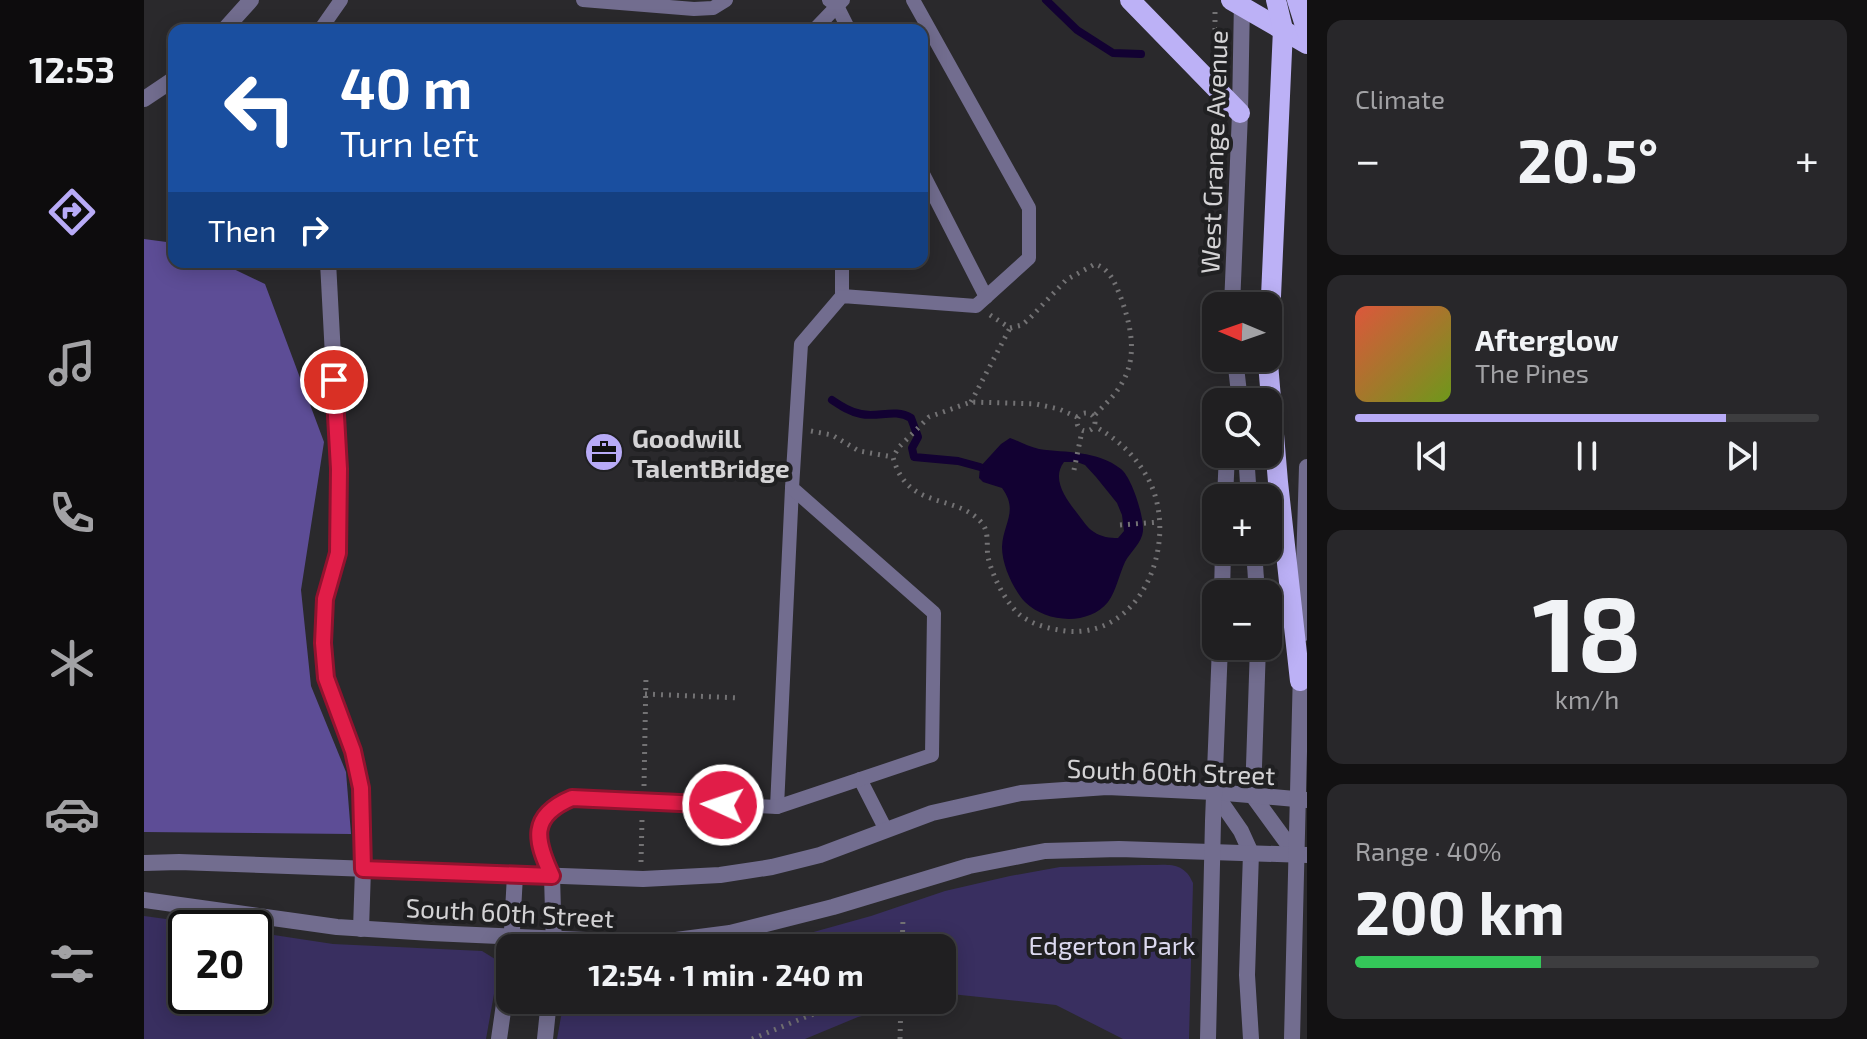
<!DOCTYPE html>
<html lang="en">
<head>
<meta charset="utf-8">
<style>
	:root { --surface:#201f21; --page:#28272a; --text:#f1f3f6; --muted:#a2a2a5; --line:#3d3d3f; --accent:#b8abf7 }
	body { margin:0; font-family:"Exo 2",sans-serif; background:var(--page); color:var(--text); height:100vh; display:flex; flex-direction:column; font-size:30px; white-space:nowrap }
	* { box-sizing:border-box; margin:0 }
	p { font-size:26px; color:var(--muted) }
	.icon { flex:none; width:44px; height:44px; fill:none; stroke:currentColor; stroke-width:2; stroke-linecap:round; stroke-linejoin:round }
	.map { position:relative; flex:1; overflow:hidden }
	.panel { display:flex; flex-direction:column; gap:20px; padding:20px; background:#121112; width:560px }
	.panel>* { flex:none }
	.hud { position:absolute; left:24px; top:24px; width:760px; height:244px; border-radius:16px; box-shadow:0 4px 20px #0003,0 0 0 2px var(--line); background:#1a4fa0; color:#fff; overflow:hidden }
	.needle { width:52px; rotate:272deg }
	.buttons { position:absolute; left:1058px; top:292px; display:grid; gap:16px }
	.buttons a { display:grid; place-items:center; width:80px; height:80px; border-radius:16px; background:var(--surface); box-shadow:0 4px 20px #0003,0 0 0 2px var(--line); font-size:40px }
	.speed { position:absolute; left:24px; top:910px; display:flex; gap:16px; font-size:40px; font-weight:700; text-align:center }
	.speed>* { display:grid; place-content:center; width:104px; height:104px; border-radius:50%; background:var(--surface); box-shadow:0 4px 20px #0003,0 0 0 2px var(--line); line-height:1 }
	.speed .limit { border:4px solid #111; border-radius:12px; background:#fff; color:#111 }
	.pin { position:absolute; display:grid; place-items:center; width:68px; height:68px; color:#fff; margin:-34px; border:4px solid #fff; border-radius:50%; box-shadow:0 2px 8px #0007 }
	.me { position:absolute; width:88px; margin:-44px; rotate:273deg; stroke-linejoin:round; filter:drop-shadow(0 0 6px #0008) }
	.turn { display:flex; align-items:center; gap:28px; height:168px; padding:0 40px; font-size:36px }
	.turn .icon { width:104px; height:104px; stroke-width:2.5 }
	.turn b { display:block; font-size:56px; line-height:68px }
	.then { display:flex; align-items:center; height:76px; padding:0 40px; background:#0003; gap:16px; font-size:30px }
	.big { font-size:60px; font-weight:700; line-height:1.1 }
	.panel .tile { flex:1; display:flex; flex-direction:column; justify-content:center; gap:12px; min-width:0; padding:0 28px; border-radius:16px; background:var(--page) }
	.panel .dial { align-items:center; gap:0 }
	.dial b { font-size:104px; line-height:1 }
	.song { display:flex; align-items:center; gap:24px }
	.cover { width:96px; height:96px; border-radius:12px; background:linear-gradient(135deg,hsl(10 70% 55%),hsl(80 70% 35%)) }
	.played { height:8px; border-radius:4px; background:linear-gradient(90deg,var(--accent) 80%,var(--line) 80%) }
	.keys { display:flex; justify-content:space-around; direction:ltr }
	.heat { display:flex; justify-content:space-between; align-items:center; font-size:44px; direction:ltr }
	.charge { height:12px; border-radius:6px; background:linear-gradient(90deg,#34c759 40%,var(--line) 0) }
	.trip { position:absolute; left:352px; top:934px; width:460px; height:80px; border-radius:16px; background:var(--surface); box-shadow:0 4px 20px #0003,0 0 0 2px var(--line); font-weight:700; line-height:80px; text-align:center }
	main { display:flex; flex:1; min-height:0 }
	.tab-bar { display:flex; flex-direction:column; width:144px; justify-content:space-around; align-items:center; background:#0d0c0d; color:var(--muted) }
	.tab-bar .icon { width:56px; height:56px }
	.tab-bar .on { color:var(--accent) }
	.tab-bar b { font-size:36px; color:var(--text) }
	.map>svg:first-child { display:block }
	.green { fill:#392f60 }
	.forest { fill:#5d4d96 }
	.water { fill:#120132; fill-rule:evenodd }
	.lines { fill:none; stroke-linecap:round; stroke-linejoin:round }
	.stream { stroke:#120132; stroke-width:8 }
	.path { stroke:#737274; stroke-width:5; stroke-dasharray:2 6; stroke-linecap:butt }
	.service { stroke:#726d8f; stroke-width:14 }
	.minor { stroke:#726d8f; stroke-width:16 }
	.tertiary { stroke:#726d8f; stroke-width:16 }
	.primary { stroke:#bcb1f6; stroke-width:20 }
	.route-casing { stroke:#92132f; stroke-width:20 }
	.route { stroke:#e11d48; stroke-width:14 }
	.labels { text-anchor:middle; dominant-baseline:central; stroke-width:8; stroke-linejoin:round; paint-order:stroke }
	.street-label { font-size:26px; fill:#d4d3d5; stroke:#202022 }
	.poi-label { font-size:26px; font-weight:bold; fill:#d4d3d5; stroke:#202022; text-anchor:start }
	.park-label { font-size:26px; fill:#dcd9ef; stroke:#202022 }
</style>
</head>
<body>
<main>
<nav class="tab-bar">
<b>12:53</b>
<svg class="icon on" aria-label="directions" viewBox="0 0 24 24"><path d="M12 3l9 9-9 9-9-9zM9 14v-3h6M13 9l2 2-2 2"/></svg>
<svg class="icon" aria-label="music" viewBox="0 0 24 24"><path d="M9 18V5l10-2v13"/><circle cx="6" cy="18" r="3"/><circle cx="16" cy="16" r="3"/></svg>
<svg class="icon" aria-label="phone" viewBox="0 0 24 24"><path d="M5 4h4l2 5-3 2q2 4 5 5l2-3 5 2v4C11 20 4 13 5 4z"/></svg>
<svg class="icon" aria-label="climate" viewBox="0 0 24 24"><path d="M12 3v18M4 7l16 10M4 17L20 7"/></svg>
<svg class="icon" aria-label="car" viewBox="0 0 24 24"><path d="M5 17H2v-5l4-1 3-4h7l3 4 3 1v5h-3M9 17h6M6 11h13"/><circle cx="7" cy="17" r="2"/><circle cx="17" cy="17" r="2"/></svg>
<svg class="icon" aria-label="filters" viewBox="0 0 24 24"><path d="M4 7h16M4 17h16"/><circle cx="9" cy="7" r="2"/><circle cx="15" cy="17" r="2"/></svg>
</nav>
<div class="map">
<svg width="1163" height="1039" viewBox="0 0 1163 1039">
	<rect width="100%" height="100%" fill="#2a292c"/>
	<g class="green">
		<path d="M 998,865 C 1020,866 1039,859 1049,883 L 1045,1039 L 979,1039 L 912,1005 L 807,994 L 798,996 L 798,948 L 593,948 L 648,938 L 727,916 L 801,891 L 866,876 L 916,867 Z"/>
		<polygon points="0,916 88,928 42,928 42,996 110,996 110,932 189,944 338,951 351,959 353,977 342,1039 0,1039"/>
		<polygon points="420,1000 782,1000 714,1017 661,1039 413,1039"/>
	</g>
	<polygon class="forest" points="0,239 30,243 30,262 75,262 121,284 180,442 157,590 167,686 202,772 207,834 0,832"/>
	<path class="water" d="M 866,438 C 875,441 885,447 895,449 C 922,453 953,450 977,469 C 988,478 1000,516 999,531 C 998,543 986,552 981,562 C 975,575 972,591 964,602 C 945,626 902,623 881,602 C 869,589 858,565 858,547 C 859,523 875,511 858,488 L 839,482 L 835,478 L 836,467 L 857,444 ZM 920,462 L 933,462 L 941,465 L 952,477 L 973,503 L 978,515 L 980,531 L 974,538 C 966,538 957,537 950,532 C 943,528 938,519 933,513 C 922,499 907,479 920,462 Z"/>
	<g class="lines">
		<g class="stream">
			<polyline points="902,0 933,30 969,53 997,54"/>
			<path d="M 688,400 C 697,406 706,412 717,414 C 734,418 751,408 767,418 L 774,437 L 768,448 L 770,457 L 814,461 L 836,467"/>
		</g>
		<g class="path">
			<polyline points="1071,12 1071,29 1079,34"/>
			<path d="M 846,315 L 866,328 L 878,325 L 886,318 L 922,280 L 951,264 C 966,269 971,283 977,298 C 987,326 994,356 978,383 C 971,396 959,406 949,417"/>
			<polyline points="827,402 866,328"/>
			<circle cx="942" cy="422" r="9"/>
			<path d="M 933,417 L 915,409 L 892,404 L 827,402 L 785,417 L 755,447 L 749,457 C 763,511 811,493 837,522 C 846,532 842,545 844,557 C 848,575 861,602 876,615 C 889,625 906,629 922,631 C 1001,639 1038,535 1002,475 C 989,453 972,438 950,426"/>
			<polyline points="667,431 688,435 715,451 749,457"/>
			<polyline points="930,470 938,431"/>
			<polyline points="976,525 1015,522"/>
			<polyline points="501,694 596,698"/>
			<polyline points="500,786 502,676"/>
			<polyline points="497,862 498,820"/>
			<polyline points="758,948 759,919"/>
			<polyline points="608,1039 664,1016 716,1000"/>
			<polyline points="756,1039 757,1000"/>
		</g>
		<g class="service">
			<polyline points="439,0 550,9 569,8 582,0"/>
			<polyline points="685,0 693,6 705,30"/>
			<polyline points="176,30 197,0"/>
			<polyline points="670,30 699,0"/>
			<polyline points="778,172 842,297"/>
			<polyline points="698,296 698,262"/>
			<polyline points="716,779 742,830"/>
			<polyline points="633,807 648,488"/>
			<path d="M 408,876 C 391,839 384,816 428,798 L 633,807 L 788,755 L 790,613 L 648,488 L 657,344 L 698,296 L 832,306 L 885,258 L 885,208 L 769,0"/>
		</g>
		<g class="minor">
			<polyline points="80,30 107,0"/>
			<polyline points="0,99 30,79"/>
			<polyline points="184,262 195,469 194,553 181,599 179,643 182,678 209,751 217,788 219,869 217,929"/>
			<polyline points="408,876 410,948"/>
			<polyline points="367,948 371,875"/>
			<polyline points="355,1039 366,962"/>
			<polyline points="401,1039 405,1000"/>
		</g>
		<g class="tertiary">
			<polyline points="1088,306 1096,113 1098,0"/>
			<polyline points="1091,358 1096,402"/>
			<polyline points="1102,454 1105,498"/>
			<polyline points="1081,498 1083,454"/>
			<polyline points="1110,550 1113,594"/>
			<polyline points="1078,594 1079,550"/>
			<polyline points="1158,634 1163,467"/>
			<polyline points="1114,646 1109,796 1152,855"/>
			<polyline points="1070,792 1097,831 1107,853 1103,975 1107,1039"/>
			<polyline points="0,863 35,862 499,879 576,875 628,867 676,855 788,813 877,793 963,787 1070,792 1163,800"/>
			<polyline points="0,900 193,927 287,933 509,943 586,933 689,907 825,866 901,851 975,849 1163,855"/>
			<polyline points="1064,1039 1069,821 1076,646"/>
			<polyline points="1148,1039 1157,669"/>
		</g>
		<g class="primary">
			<polyline points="986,0 1096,113"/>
			<polyline points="1087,0 1163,44"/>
			<polyline points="1132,0 1139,29 1124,363 1134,482 1156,681"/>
			<polyline points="1153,0 1163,32"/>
		</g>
	</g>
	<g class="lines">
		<g class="route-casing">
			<path id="route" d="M 190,380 L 195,469 L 194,553 L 181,599 L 179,643 L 182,678 L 209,751 L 217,788 L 219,869 L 408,876 C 391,840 385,816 428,798 L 579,805"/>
		</g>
		<use href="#route" class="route"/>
	</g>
	<defs>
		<g id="office-disc" transform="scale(2)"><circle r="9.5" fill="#b8abf7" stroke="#202022"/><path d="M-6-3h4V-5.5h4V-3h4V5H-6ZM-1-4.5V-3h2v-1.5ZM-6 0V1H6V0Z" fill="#111"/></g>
	</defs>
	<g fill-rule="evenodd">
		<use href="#office-disc" x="460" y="452"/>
	</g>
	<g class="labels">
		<g class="street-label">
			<text transform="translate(1069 152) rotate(-88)">West Grange Avenue</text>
			<text transform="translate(1027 771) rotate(2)">South 60th Street</text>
			<text transform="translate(366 912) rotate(3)">South 60th Street</text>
		</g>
		<g class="poi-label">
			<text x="488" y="437">Goodwill<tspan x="488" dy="30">TalentBridge</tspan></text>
		</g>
		<g class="park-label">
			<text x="968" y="944">Edgerton Park</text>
		</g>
	</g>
</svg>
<div class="buttons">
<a><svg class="needle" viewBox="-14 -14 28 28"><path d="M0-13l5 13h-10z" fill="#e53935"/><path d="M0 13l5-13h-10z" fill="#a2a2a5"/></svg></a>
<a><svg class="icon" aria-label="search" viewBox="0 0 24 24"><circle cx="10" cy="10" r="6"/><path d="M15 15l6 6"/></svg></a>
<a>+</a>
<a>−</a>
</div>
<div class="speed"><div class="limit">20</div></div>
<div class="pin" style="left:190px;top:380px;background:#d93025"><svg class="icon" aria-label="arrive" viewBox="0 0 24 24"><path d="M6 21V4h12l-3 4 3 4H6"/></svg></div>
<svg class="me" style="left:579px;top:805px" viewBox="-20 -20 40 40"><circle r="17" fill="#e11d48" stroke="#fff" stroke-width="3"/><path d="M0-11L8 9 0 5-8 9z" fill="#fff"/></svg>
<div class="trip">12:54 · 1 min · 240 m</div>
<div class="hud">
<div class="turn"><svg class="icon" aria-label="left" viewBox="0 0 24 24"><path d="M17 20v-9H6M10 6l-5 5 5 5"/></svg><div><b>40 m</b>Turn left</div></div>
<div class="then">Then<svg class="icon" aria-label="right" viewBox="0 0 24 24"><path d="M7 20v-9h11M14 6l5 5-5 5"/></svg></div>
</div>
</div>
<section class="panel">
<div class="tile"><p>Climate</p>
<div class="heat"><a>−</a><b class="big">20.5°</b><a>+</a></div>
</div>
<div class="tile">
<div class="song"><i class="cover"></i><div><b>Afterglow</b><p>The Pines</p></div></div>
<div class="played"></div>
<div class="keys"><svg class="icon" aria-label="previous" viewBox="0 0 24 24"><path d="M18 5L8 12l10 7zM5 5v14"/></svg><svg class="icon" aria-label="pause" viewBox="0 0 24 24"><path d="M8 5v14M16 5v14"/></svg><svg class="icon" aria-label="next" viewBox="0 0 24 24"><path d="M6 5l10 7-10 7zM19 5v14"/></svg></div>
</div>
<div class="tile dial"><b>18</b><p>km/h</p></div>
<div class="tile"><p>Range · 40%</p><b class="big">200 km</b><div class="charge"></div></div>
</section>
</main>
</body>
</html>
